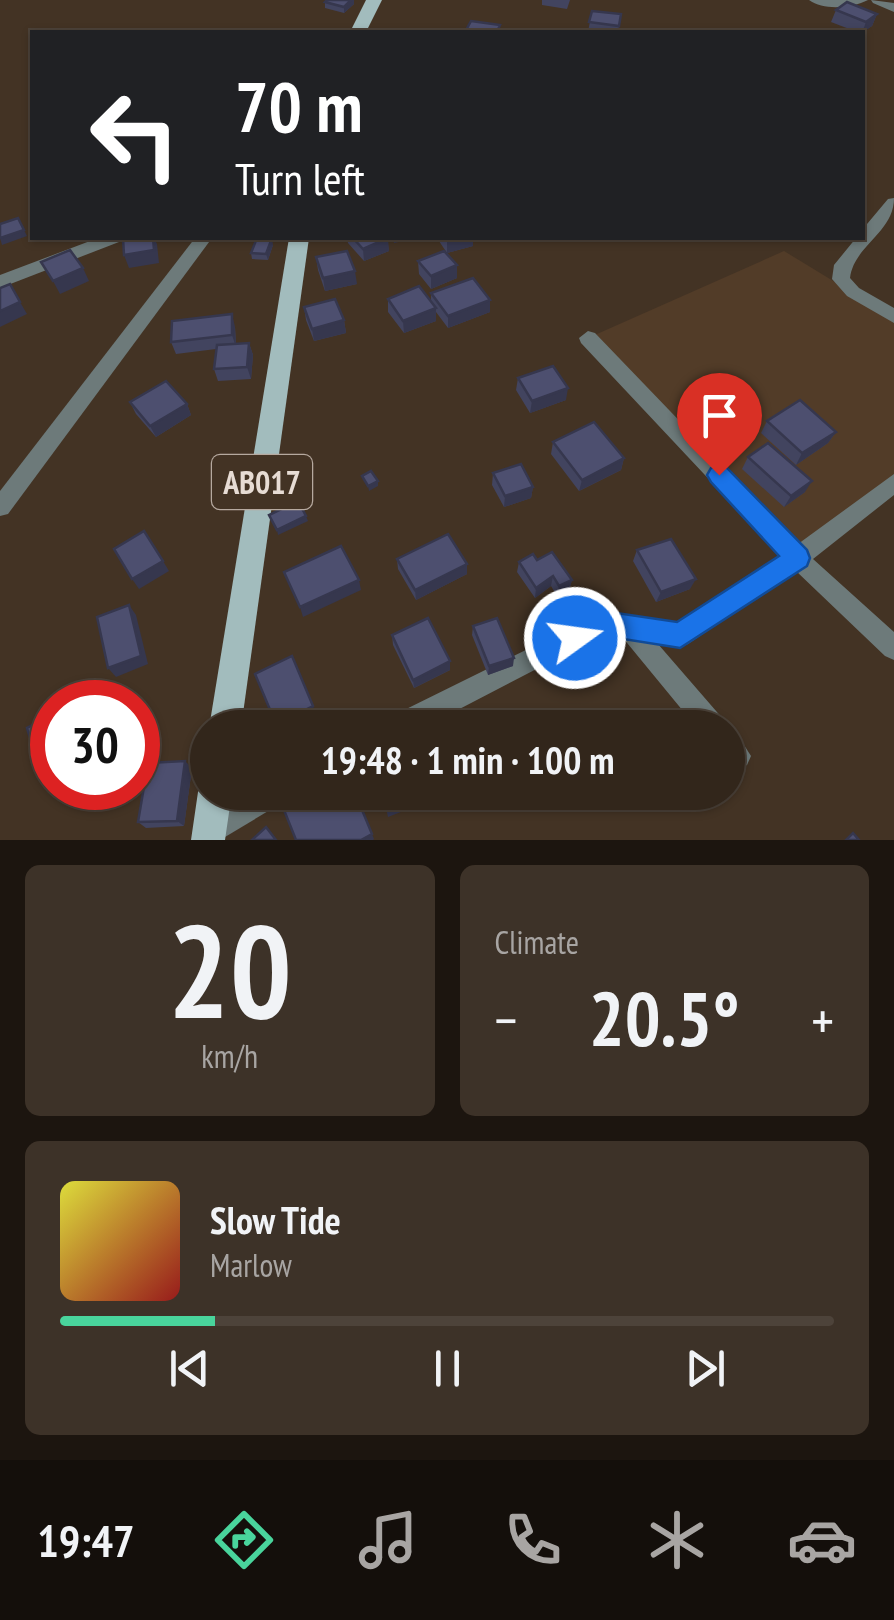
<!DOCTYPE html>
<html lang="en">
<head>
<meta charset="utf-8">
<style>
	:root { --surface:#32261b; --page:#3d3228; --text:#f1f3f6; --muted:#a8a5a3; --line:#4d433a; --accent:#49d49c }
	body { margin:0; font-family:"PT Sans Narrow",sans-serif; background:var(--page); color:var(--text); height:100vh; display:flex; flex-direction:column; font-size:38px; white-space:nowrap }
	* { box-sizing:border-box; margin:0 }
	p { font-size:32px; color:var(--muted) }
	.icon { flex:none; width:55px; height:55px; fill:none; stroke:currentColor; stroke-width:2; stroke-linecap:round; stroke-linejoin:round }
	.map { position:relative; height:840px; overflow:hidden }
	.panel { display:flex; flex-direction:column; gap:25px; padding:25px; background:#1c150f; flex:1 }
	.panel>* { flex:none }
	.guide { position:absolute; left:30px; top:30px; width:835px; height:210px; border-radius:0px; box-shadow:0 2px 8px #0004,0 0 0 2px var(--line); background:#202124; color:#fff; overflow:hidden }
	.speed { position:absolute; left:30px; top:680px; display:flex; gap:20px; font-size:50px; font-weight:700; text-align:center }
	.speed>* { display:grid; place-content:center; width:130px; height:130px; border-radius:50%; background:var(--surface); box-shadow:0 2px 8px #0004,0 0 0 2px var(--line); line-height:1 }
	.speed .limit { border:15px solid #d22; background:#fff; color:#111 }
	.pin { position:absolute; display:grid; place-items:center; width:85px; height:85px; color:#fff; margin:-102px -42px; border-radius:50% 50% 50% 0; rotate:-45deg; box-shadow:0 0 10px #0007 }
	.pin .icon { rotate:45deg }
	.me { position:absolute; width:110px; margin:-55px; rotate:76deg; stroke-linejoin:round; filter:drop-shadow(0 0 8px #0008) }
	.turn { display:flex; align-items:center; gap:35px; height:210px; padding:0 40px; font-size:45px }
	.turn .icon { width:130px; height:130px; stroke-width:2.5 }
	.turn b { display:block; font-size:70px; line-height:85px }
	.big { font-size:75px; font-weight:600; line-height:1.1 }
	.panel .tile { flex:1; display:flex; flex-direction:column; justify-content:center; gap:15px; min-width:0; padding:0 35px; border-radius:15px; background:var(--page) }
	.panel .dial { align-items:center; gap:0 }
	.dial b { font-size:130px; line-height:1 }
	.song { display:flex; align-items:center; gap:30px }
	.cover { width:120px; height:120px; border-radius:15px; background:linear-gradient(135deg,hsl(60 70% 55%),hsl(0 70% 35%)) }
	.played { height:10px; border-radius:5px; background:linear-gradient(90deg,var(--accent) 20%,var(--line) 20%) }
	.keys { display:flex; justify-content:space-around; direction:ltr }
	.heat { display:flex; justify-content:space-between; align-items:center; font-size:55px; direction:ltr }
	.panel .tiles { flex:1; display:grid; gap:25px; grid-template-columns:1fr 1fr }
	.tile:last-child { grid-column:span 2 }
	.trip { position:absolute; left:190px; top:710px; width:555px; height:100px; border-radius:50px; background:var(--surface); box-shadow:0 2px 8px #0004,0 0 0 2px var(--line); font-weight:600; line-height:100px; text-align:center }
	.tabs { display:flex; height:160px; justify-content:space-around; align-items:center; background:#140f0b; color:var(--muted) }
	.tabs .icon { width:70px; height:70px }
	.tabs .current { color:var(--accent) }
	.tabs b { font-size:45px; color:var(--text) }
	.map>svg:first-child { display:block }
	.built { fill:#523c28 }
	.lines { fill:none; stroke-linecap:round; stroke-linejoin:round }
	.street { fill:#6d7a7a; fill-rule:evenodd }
	.primary { fill:#a2bcbd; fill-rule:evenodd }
	.wall { fill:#42445f }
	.shaded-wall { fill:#36374e }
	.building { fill:#4d4f6f; stroke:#36374e; stroke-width:2.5 }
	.route { fill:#1a73e8; stroke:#114b97; stroke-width:2.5 }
	.labels { text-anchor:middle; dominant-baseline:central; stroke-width:10; stroke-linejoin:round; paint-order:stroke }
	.shield { fill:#433324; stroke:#b6a99f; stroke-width:2.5 }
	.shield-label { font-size:32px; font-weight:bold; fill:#e7dcd4 }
</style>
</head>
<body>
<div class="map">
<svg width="894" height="840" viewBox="0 0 894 840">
	<rect width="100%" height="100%" fill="#433324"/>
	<polygon class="built" points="784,251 894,318 894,483 797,558 588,338"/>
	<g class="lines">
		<g class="street">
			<path d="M 809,0 L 868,0 C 852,8 824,11 809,0 Z"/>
			<polygon points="871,0 894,3 894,12 873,3"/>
			<path d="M 894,198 C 894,233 854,245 850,278 L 859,288 L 894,308 L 894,323 L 847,296 L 832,279 L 834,265 L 856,238 L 862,238 L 862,230 L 888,199 Z"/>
			<polygon points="98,238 121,238 119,242 0,288 0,275"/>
			<polygon points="195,238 212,238 8,514 0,516 0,491"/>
			<polygon points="588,331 595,333 798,544 894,474 894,495 813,559 894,632 894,660 885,656 796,571 688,644 680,647 658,644 723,719 727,728 697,728 623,638 604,634 423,728 382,728 386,719 603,612 677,624 781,556 581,343 579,338"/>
			<polygon points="728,730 737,734 751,756 747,765 738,769 728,763"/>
			<polygon points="249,792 289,792 285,801 220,840 200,840 196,830 200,820"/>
		</g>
		<g class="primary">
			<polygon points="366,0 382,0 366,32 350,32"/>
			<polygon points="289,238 309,238 241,728 209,728"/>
			<polygon points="208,778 208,792 232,792 225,840 191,840 198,792"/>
		</g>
	</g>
	<g class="wall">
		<polygon points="542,0 570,0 567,9 542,5"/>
		<polygon points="325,2 354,4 344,13 325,8"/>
		<polygon points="836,10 877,14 872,26 862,32 857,32 831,22"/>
		<polygon points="592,11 621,14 618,32 588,32"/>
		<polygon points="347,238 387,238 389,251 364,261 348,243"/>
		<polygon points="437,238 473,238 473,246 447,253 457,265 457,278 431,289 419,274 418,261 447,253"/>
		<polygon points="273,245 268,260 252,259 251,253"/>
		<polygon points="316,257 357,284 325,291 318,270"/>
		<polygon points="431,293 490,300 490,312 448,328 436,312 436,321 404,333 388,312 388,299 431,302"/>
		<polygon points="304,307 344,320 346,333 314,341 306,320"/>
		<polygon points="235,327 236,344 249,343 253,355 251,379 218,381 214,369 216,349 176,354 171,342"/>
		<polygon points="518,378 566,400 530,413 516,390"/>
		<polygon points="130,402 187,404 191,415 156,437 136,414"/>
		<polygon points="767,421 836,432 828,443 796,465 761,433"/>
		<polygon points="553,442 624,458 621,470 579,491 551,454"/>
		<polygon points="748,457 805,492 784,507 742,469"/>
		<polygon points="493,473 533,487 531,498 504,507 492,485"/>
		<polygon points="637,550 690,589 656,602 633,561"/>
		<polygon points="397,559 467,574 416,600 398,569"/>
		<polygon points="537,560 572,580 569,590 557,596 551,586 535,598 517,572 519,562"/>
		<polygon points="473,626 513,666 488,675 472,635"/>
		<polygon points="392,635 450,670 414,688 393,645"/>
		<polygon points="192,768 184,826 146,828 138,822"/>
		<polygon points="480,792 523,792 488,810"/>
	</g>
	<g class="shaded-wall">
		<polygon points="351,0 354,0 354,4 344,13 344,7"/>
		<polygon points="877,14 872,26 862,33 866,22"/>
		<polygon points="24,230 27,236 2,245 0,238"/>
		<polygon points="153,238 154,238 157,244 159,263 129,268 124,255"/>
		<polygon points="272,238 273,245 268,260 266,254"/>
		<polygon points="388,238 389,251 364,261 363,249"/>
		<polygon points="393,238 408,238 408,240 394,243"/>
		<polygon points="458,238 473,238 473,246 447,253 447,241"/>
		<polygon points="457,265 457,278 431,289 431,276"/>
		<polygon points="83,268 89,281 60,294 53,281"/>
		<polygon points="355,271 357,284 325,291 323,278"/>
		<polygon points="490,300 490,312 448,328 448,316"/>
		<polygon points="20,302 27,314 0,327 0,311"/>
		<polygon points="436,308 436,321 404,333 403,321"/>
		<polygon points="232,314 235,327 236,347 232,335"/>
		<polygon points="344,320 346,333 314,341 312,329"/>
		<polygon points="249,343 253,355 251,379 247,367"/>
		<polygon points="568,388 566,400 530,413 532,401"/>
		<polygon points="187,404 191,415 156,437 150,426"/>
		<polygon points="836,432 828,443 796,465 802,453"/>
		<polygon points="624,458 621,470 579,491 582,480"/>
		<polygon points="378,481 378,486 369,491 368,486"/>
		<polygon points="812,481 805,492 784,507 791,496"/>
		<polygon points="533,487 531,498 504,507 505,496"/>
		<polygon points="306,516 308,521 278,535 277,530"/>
		<polygon points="163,561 169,571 139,589 132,579"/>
		<polygon points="467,564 467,574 416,600 415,590"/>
		<polygon points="553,576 551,586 535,598 536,588"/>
		<polygon points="696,579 690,589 656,602 661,592"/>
		<polygon points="359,580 361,590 303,617 300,607"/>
		<polygon points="572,580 569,590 557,596 559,586"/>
		<polygon points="129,605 136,615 148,664 116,677 108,668"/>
		<polygon points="514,658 513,666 488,675 489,666"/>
		<polygon points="450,661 450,670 414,688 413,680"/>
		<polygon points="313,706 316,714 289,728 277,728 276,724"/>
		<polygon points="185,761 192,768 184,826 177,821"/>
		<polygon points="52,769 52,781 51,782 41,775"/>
		<polygon points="427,792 452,792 388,817 386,808"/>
		<polygon points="511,792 523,792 488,810 489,804"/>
		<polygon points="372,834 374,839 373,840 361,840"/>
	</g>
	<g class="building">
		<polygon points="327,0 351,0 344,7 325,2"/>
		<polygon points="847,2 877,14 866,22 836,10"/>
		<polygon points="592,11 621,14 619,26 589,22"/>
		<polygon points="471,21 500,25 497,32 465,32"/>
		<polygon points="18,218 24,230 0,238 0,224"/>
		<polygon points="123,238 153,238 154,250 124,255"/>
		<polygon points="257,238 272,238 266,254 251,253"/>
		<polygon points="353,238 388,238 363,249"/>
		<polygon points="70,250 83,268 53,281 41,262"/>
		<polygon points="347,251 355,271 323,278 316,257"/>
		<polygon points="444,251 457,265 431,276 418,261"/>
		<polygon points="473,278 490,300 448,316 431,293"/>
		<polygon points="10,284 20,302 0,311 0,288"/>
		<polygon points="419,286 436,308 403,321 388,299"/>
		<polygon points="335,299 344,320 312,329 304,307"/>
		<polygon points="232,314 232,335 171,342 172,321"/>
		<polygon points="249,343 247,367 214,369 217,345"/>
		<polygon points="553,366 568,388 532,401 518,378"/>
		<polygon points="166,381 187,404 150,426 130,402"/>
		<polygon points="800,400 836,432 802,453 767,421"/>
		<polygon points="594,422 624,458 582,480 553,442"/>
		<polygon points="768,443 812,481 791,496 748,457"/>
		<polygon points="521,464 533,487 505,496 493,473"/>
		<polygon points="371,471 378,481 368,486 362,476"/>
		<polygon points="298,501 306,516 277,530 269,515"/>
		<polygon points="144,531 163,561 132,579 114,549"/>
		<polygon points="448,534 467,564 415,590 397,559"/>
		<polygon points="671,539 696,579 661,592 637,550"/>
		<polygon points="341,546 359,580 300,607 284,572"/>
		<polygon points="552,552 572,580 559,586 553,576 536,588 519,562 533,554 537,560"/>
		<polygon points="129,605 141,656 108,668 97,617"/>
		<polygon points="428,618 450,661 413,680 392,635"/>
		<polygon points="497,618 514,658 489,666 473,626"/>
		<polygon points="292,656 313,706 276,724 255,674"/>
		<polygon points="97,692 101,702 76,702"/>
		<polygon points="52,715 52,769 41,775 27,728"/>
		<polygon points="185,761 177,821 138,822 148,763"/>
		<polygon points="381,792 427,792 386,808"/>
		<polygon points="484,792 511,792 489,804"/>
		<polygon points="355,793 372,834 361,840 296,840 284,810 304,799 320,798 328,806"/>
		<polygon points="266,827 276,840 252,840"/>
		<polygon points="853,833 859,840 846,840"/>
	</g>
	<polygon class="route" points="719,465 727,468 807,550 810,558 807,566 680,648 605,636 575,651 566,647 562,638 566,629 603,611 677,622 779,556 711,482 707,475 711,468"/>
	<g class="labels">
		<rect class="shield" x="212" y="455" width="100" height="54" rx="8"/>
		<g class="shield-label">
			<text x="262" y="482">AB017</text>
		</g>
	</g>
</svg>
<div class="speed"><div class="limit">30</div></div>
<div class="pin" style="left:719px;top:475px;background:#d93025"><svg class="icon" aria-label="arrive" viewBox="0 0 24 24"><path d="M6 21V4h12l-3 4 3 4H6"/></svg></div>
<svg class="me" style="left:575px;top:638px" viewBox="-20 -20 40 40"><circle r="17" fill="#1a73e8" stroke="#fff" stroke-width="3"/><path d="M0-11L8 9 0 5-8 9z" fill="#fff"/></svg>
<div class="trip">19:48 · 1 min · 100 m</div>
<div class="guide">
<div class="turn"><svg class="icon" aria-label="left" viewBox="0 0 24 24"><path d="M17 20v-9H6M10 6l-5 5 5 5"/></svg><div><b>70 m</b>Turn left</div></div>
</div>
</div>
<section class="panel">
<div class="tiles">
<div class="tile dial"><b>20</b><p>km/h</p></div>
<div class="tile"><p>Climate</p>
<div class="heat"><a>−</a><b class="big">20.5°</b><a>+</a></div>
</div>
<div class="tile">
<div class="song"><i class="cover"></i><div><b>Slow Tide</b><p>Marlow</p></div></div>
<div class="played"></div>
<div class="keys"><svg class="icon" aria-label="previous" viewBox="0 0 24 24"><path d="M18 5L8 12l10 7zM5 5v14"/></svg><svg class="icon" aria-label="pause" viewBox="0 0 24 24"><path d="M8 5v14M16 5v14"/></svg><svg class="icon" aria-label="next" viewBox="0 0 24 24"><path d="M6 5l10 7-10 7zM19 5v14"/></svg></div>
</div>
</div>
</section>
<nav class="tabs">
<b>19:47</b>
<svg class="icon current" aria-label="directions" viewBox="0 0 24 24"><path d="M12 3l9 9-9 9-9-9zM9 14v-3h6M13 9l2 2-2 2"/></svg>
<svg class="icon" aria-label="music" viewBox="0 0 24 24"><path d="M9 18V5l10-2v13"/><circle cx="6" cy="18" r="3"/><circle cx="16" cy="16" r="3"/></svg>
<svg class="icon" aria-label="phone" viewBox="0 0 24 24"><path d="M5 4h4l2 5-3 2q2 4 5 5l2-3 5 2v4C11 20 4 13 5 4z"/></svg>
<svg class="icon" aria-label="climate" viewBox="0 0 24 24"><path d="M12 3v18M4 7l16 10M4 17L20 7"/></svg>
<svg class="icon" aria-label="car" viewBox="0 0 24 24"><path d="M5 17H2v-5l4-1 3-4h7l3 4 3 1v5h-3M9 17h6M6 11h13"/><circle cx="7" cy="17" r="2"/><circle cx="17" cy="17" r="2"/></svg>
</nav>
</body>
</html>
